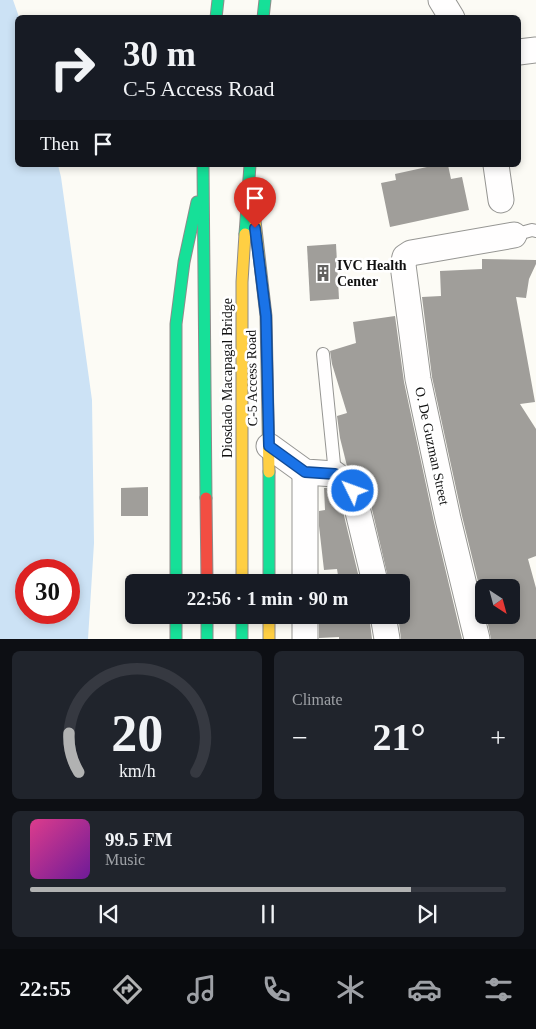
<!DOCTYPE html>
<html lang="en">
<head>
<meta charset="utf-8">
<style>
	:root { --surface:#171b24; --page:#20242c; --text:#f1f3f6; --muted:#9ea1a6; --line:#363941; --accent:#b1b2b2 }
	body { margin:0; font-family:"Times New Roman",serif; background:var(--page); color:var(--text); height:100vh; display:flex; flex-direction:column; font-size:19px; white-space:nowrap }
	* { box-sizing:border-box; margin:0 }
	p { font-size:16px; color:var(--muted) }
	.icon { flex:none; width:28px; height:28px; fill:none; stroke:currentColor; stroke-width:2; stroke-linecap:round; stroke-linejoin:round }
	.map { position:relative; height:639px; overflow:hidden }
	.details { display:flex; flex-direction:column; gap:12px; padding:12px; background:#0d0f14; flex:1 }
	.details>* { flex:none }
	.banner { position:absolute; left:15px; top:15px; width:506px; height:152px; border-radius:8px; box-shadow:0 2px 8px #0003; background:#171b24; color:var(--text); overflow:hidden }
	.needle { width:32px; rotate:144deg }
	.controls { position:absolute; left:475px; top:579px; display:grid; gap:10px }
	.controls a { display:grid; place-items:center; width:45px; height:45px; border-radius:8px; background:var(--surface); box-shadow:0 2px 8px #0003; font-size:25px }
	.speed { position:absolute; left:15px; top:559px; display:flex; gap:10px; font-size:25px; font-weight:700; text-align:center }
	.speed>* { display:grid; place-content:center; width:65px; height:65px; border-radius:50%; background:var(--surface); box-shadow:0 2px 8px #0003; line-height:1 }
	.speed .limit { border:8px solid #d22; background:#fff; color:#111 }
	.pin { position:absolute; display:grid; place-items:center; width:42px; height:42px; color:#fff; margin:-51px -21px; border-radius:50% 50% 50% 0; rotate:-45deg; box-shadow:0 0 5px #0007 }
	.pin .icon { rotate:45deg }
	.me { position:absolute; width:55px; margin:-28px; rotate:312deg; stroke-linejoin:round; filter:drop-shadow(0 0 4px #0008) }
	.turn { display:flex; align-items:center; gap:18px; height:105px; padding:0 25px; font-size:22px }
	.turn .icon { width:65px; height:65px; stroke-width:2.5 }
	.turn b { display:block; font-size:35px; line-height:42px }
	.then { display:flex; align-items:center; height:48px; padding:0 25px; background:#0003; gap:10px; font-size:19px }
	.big { font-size:38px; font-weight:700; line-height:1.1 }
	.details .tile { flex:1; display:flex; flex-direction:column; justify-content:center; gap:8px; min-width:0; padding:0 18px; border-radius:8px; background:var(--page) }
	.details .dial { align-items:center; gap:0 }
	.dial svg { height:130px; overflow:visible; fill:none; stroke:var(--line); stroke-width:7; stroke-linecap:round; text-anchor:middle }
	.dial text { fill:var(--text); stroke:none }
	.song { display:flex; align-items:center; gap:15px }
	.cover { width:60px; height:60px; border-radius:8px; background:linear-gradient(135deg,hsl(330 70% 55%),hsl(280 70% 35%)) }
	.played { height:5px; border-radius:2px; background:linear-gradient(90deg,var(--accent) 80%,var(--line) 80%) }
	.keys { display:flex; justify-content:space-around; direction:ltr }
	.heat { display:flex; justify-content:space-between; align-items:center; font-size:28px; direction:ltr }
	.details .tiles { flex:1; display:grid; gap:12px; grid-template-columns:1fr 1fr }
	.tile:last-child { grid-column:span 2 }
	.trip { position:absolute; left:125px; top:574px; width:285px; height:50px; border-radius:8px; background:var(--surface); box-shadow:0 2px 8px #0003; font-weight:700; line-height:50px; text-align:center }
	.menu { display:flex; height:80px; justify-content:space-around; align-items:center; background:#090b0e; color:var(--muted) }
	.menu .icon { width:35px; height:35px }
	.menu .current { color:var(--accent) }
	.menu b { font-size:22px; color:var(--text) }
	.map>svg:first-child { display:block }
	.water { fill:#cce2f5; fill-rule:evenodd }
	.building { fill:#a09e9a }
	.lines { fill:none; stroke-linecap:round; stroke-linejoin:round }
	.lane-casing { stroke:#969693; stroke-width:14 }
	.street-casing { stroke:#969693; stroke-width:27 }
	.fast-casing { stroke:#8d8c8a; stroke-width:13 }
	.slow-casing { stroke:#8d8c8a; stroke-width:13 }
	.jam-casing { stroke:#8d8c8a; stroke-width:13 }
	.lane { stroke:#fffefe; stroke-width:12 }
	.street { stroke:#fffefe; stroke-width:25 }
	.fast { stroke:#16e098; stroke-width:11 }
	.slow { stroke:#ffcf43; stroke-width:11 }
	.jam { stroke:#f24e42; stroke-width:11 }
	.route-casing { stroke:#114b97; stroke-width:12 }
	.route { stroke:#1a73e8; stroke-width:9 }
	.labels { text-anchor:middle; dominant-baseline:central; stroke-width:5; stroke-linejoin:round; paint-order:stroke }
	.poi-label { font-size:14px; font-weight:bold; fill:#101010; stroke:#fff; text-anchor:start }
	.street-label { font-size:14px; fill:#101010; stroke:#fff }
</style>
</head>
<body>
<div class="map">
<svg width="536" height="639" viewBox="0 0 536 639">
	<rect width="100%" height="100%" fill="#fcfbf5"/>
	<path class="water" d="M 0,0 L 13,0 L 19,17 L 18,18 L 18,165 L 58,165 L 61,177 L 92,400 L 94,543 L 88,639 L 0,639 ZM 26,570 L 69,570 L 69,612 L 26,612 Z"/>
	<g class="building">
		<polygon points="436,165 448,165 451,179 462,177 469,210 390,227 381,183 396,180 395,174"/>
		<polygon points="336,244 339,299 310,301 307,246"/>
		<polygon points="482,259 536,260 536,264 529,279 526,298 516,297 535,402 520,404 536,429 536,556 528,559 536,588 536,639 491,639 486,615 511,615 511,588 484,588 484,606 462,516 432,377 422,297 441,296 440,271 482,269"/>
		<polygon points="395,316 404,382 434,522 462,639 401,639 398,615 401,615 401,582 389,582 367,488 363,481 347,466 340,438 337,416 347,413 332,364 330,351 356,343 353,322"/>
		<polygon points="148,487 148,516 121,516 121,488"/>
		<polygon points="324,488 329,488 340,499 360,582 339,582 337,569 324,570 319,526 319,511 325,510"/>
		<polygon points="319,615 369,615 372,639 339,639 339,637 319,638"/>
	</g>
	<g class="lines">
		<g class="lane-casing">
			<g id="lane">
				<polyline points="514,235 532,230 536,231"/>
				<polyline points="323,354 335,474"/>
			</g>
		</g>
		<g class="street-casing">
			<g id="street">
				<polyline points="441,0 452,18"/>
				<polyline points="519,52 536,50"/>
				<polyline points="496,165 501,200"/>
				<polyline points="269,446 305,472 335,474 353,491 375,582"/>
				<polyline points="305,582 305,472"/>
				<polyline points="383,615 387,639"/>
				<polyline points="305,639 305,615"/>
				<polyline points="477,639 448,519 418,379 403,265 405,257 411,253 514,235"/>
			</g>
		</g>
		<g class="fast-casing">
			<g id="fast">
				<polyline points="216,18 218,0"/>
				<polyline points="263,18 265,0"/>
				<polyline points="203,165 206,498"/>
				<polyline points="245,234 250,165"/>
				<polyline points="269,472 269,582"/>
				<polyline points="176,582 176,324 184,262 197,202"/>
				<polyline points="176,615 176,639"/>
				<polyline points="207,615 207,639"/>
				<polyline points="242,615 242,639"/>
			</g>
		</g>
		<g class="slow-casing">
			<g id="slow">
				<polyline points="254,212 266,316 269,472"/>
				<polyline points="242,582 242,282 245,234"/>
				<polyline points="269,615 269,639"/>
			</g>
		</g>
		<g class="jam-casing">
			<polyline id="jam" points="206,498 207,582"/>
		</g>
		<use href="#lane" class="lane"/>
		<use href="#street" class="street"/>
		<use href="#fast" class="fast"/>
		<use href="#slow" class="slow"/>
		<use href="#jam" class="jam"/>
	</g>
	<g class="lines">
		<g class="route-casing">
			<polyline id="route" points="255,228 266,316 269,446 305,472 335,474 353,491"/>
		</g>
		<use href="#route" class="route"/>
	</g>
	<defs>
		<g id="building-bare" transform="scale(1.35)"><path d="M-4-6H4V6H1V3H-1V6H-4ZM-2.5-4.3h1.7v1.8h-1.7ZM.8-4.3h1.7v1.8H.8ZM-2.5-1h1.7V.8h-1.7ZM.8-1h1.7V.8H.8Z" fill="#636260" stroke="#fff" stroke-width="2.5" paint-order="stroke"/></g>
	</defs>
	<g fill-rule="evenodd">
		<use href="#building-bare" x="323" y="273"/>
	</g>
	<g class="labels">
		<g class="poi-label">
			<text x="337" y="265">IVC Health<tspan x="337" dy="16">Center</tspan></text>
		</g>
		<g class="street-label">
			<text transform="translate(227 378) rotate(-90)">Diosdado Macapagal Bridge</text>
			<text transform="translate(252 378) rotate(-91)">C-5 Access Road</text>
			<text transform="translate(432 446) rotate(78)">O. De Guzman Street</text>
		</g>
	</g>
</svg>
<div class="controls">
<a><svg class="needle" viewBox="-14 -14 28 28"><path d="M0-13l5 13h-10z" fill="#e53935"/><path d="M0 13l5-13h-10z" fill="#9ea1a6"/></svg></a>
</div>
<div class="speed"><div class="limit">30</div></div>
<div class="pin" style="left:255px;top:228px;background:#d93025"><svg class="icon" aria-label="arrive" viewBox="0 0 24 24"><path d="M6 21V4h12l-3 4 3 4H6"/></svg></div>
<svg class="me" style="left:353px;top:491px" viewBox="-20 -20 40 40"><circle r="17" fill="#1a73e8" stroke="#fff" stroke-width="3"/><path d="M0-11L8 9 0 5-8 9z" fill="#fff"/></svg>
<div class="trip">22:56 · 1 min · 90 m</div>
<div class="banner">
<div class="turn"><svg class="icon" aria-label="right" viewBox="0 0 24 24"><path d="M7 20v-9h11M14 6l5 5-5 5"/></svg><div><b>30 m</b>C-5 Access Road</div></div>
<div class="then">Then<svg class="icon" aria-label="arrive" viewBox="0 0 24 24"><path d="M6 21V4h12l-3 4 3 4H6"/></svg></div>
</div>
</div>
<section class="details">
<div class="tiles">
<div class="tile dial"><svg viewBox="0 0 100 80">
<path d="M14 69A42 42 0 1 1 86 69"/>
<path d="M14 69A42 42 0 0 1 8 45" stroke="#b1b2b2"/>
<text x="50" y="56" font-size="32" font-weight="700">20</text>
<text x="50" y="72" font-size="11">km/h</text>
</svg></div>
<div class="tile"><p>Climate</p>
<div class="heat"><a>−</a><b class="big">21°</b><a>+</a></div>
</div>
<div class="tile">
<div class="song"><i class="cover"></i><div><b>99.5 FM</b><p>Music</p></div></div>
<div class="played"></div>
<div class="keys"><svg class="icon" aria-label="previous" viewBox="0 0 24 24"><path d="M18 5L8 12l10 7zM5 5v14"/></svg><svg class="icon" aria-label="pause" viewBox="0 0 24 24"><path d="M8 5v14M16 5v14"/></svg><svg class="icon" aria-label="next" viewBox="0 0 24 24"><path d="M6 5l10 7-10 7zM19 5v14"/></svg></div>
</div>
</div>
</section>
<nav class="menu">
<b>22:55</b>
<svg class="icon current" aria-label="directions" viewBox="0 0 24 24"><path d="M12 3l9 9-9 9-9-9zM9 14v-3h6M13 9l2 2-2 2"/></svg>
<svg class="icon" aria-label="music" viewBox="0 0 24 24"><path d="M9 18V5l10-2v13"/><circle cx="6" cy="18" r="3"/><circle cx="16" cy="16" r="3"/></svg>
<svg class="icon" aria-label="phone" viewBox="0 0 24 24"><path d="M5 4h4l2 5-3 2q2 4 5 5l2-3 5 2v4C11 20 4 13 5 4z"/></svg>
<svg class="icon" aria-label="climate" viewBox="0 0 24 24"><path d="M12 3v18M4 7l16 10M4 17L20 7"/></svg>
<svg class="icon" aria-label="car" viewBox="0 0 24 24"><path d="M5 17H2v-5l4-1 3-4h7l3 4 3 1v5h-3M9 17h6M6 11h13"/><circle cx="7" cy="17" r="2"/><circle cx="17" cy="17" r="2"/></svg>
<svg class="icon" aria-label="filters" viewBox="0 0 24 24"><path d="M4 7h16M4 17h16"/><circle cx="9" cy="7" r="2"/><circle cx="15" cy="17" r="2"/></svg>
</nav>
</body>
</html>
